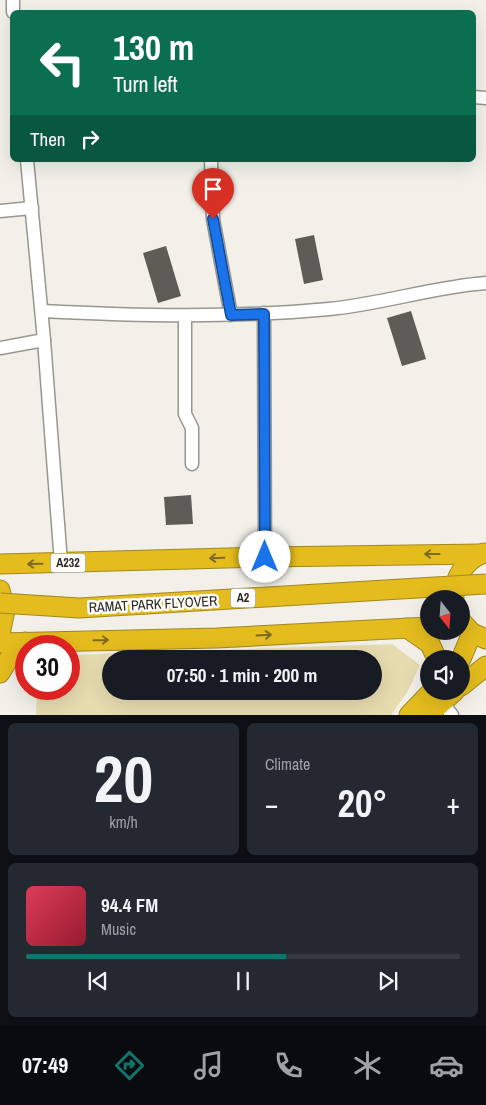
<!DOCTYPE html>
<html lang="en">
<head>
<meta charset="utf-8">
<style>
	:root { --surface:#171b24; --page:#242831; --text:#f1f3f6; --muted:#9ea1a6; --line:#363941; --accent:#0f766e }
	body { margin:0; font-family:"Archivo Narrow",sans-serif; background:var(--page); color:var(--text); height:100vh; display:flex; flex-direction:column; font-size:19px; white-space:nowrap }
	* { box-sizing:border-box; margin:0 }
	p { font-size:16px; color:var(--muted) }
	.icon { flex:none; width:28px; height:28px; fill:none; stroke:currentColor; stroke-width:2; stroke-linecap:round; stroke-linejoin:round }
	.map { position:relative; height:715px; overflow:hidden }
	.sheet { display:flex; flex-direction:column; gap:8px; padding:8px; background:#0d0f14; flex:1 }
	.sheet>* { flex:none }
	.banner { position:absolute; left:10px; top:10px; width:466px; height:152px; border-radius:8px; box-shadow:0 5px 20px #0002; background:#0b6e4f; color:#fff; overflow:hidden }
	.needle { width:32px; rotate:163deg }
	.tools { position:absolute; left:420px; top:590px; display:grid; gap:10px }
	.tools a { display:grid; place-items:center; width:50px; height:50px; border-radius:50%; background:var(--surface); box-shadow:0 5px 20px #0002; font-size:25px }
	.speed { position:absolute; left:15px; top:635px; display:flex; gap:10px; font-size:25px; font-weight:700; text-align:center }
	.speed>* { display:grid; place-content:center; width:65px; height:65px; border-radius:50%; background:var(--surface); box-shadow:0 5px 20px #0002; line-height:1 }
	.speed .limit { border:8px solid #d22; background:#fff; color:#111 }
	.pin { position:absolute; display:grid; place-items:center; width:42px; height:42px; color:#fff; margin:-51px -21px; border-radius:50% 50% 50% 0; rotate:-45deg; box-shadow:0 0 5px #0007 }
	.pin .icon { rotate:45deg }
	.me { position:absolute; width:55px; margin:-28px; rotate:0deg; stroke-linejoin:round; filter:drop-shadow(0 0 4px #0008) }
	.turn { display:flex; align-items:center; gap:18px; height:105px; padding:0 20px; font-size:22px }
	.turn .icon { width:65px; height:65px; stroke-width:2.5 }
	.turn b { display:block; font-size:35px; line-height:42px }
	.then { display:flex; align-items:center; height:48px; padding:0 20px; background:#0003; gap:10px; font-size:19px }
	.big { font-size:38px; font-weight:700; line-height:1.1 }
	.sheet .tile { flex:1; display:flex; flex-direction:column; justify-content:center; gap:8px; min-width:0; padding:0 18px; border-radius:8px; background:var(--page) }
	.sheet .dial { align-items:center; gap:0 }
	.dial b { font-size:65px; line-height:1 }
	.song { display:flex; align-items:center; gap:15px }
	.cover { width:60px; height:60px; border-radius:8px; background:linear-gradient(135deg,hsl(350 70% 55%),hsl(350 70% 35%)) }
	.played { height:5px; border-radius:2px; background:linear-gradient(90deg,var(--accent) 60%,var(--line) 60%) }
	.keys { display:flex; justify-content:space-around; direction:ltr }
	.heat { display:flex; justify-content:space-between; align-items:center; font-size:28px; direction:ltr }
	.sheet .tiles { flex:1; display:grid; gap:8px; grid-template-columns:1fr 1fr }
	.tile:last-child { grid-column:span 2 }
	.trip { position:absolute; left:102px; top:650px; width:280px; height:50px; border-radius:25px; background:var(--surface); box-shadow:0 5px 20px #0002; font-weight:700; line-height:50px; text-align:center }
	.tab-bar { display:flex; height:80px; justify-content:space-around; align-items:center; background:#090b0e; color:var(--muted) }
	.tab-bar .icon { width:35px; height:35px }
	.tab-bar .current { color:var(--accent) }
	.tab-bar b { font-size:22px; color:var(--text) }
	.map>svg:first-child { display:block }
	.green { fill:#e7dcb0; fill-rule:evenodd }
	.building { fill:#5d5c56 }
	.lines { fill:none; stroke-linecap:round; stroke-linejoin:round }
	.minor-casing { stroke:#989690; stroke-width:15 }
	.highway-casing { stroke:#a2881f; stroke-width:21 }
	.minor { stroke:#fff; stroke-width:12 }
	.highway { stroke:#e4bc1d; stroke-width:19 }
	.highway-bridge-casing { stroke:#a2881f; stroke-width:21; stroke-linecap:butt }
	.highway-bridge { stroke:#e4bc1d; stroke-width:19 }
	.oneway { stroke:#7d6a21 }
	.route-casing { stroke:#114b97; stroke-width:12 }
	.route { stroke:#1a73e8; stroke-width:9 }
	.labels { text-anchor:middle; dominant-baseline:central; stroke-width:5; stroke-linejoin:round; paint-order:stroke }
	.shield { fill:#fffef8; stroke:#686864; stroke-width:1 }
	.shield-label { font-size:12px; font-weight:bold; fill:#282724 }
	.street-label { font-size:14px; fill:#282724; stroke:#fffef8 }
</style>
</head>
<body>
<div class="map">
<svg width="486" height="715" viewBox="0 0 486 715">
	<rect width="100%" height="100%" fill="#f2f0e9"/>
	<path class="green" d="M 392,644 L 420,665 L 408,691 L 391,715 L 36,715 L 37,689 L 69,689 L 69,655 ZM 111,659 L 374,659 L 374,691 L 111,691 Z"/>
	<g class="building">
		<polygon points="314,235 323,280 304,284 295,239"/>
		<polygon points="166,246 181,296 158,303 143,253"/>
		<polygon points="411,311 426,359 402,366 387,318"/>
		<polygon points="191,495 193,524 166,525 164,497"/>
	</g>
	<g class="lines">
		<g class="minor-casing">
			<g id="minor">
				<polyline points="13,0 13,12"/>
				<polyline points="474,97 486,98"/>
				<polyline points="27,160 44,340 61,563"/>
				<polyline points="211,160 213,219 231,315"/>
				<polyline points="0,211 32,208"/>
				<path d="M 42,311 C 138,316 233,318 329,309 C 382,304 433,287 486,283"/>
				<polyline points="264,313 265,557"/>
				<polyline points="185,316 185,414 192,428 192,464"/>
				<polyline points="0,348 44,340"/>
				<polyline points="442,702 452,715"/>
			</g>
		</g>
		<g class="highway-casing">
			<g id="highway">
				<polyline points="0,564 265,557 481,554"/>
				<polyline points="0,590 5,610 0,634"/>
				<path d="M 454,599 C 453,578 465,560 484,553"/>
				<polyline points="461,621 472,633 486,639"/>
				<polyline points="407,628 430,644 437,659"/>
				<polyline points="0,643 217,638 429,627"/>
				<polyline points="461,659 472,633"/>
				<polyline points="0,673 8,660 25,642"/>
				<polyline points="461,686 486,666"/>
				<polyline points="409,715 432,691"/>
				<polyline points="428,715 455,691"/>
			</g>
		</g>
		<use href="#minor" class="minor"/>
		<use href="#highway" class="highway"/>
		<g class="highway-bridge-casing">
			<polyline id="highway-bridge" points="0,603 79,608 486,584"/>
		</g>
		<use href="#highway-bridge" class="highway-bridge"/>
	</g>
	<defs><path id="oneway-shaft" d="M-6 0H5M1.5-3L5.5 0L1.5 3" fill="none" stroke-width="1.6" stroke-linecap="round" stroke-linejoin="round" transform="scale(1.25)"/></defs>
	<g class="oneway">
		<use href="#oneway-shaft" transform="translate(432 554) rotate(180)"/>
		<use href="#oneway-shaft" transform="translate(217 558) rotate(178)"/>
		<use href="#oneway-shaft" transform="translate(35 564) rotate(179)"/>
		<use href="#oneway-shaft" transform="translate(264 635) rotate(-3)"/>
		<use href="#oneway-shaft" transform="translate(101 640) rotate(-1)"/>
	</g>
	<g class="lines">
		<g class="route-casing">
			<polyline id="route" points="213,219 231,315 264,314 265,557"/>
		</g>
		<use href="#route" class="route"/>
	</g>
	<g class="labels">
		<g class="shield">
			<rect x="50.5" y="553.5" width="35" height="19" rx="4"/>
			<rect x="230.5" y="588.5" width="25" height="19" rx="4"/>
		</g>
		<g class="shield-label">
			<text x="68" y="563">A232</text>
			<text x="243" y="598">A2</text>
		</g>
		<g class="street-label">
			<text transform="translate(153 604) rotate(-3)">RAMAT PARK FLYOVER</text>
		</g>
	</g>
</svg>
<div class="tools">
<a><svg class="needle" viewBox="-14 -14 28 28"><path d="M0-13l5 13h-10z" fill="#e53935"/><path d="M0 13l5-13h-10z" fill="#9ea1a6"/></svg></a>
<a><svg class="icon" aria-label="sound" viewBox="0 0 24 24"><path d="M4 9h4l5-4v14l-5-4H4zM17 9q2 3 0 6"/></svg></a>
</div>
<div class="speed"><div class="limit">30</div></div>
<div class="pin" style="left:213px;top:219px;background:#d93025"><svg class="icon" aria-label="arrive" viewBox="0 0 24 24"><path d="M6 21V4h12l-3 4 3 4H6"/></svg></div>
<svg class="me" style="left:265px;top:557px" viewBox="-20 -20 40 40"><circle r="19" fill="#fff"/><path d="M0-13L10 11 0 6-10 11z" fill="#1a73e8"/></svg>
<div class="trip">07:50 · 1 min · 200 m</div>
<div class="banner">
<div class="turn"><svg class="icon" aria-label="left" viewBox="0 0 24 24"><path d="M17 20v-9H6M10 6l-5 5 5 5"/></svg><div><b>130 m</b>Turn left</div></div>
<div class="then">Then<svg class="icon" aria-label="right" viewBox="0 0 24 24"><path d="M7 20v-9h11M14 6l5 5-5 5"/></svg></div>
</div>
</div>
<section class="sheet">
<div class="tiles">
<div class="tile dial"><b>20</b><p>km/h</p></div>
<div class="tile"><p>Climate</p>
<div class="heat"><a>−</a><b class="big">20°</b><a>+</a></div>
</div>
<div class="tile">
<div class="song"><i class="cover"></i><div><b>94.4 FM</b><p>Music</p></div></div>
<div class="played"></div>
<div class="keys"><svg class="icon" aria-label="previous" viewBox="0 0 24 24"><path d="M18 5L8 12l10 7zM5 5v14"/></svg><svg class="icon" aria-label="pause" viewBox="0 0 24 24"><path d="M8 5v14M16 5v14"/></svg><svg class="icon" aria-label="next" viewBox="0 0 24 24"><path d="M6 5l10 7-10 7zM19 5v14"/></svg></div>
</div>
</div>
</section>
<nav class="tab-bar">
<b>07:49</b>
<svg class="icon current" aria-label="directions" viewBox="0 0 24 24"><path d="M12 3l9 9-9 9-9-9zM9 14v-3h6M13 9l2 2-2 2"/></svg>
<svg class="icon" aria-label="music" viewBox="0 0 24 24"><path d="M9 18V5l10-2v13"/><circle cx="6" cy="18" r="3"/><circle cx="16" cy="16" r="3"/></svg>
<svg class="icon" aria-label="phone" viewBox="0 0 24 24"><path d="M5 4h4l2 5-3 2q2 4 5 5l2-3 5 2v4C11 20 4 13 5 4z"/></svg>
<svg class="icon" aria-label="climate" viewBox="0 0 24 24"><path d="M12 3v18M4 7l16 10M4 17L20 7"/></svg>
<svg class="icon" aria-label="car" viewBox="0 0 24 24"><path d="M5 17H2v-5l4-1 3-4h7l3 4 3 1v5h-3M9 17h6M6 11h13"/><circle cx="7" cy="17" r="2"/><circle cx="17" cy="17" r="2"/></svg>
</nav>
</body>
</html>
